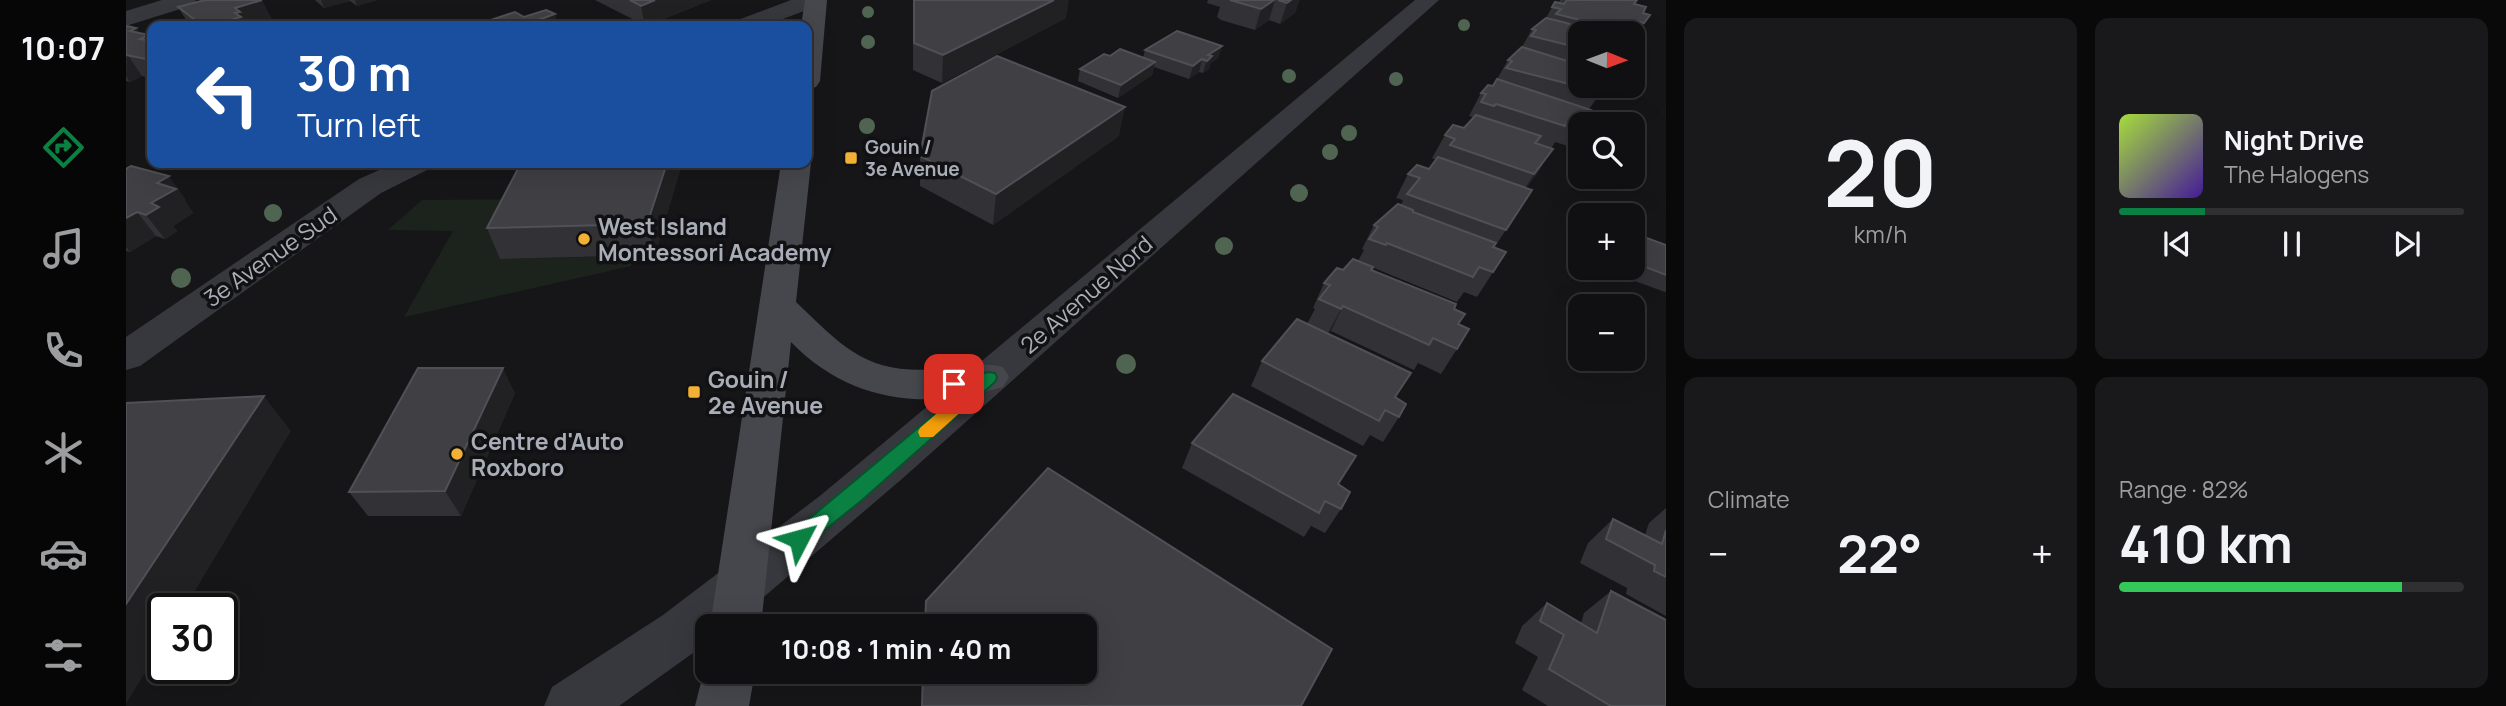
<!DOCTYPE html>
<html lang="en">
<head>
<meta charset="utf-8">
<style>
	:root { --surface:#101012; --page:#19191b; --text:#f1f3f6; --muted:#9c9d9f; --line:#303032; --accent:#0b8043 }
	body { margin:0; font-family:Manrope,sans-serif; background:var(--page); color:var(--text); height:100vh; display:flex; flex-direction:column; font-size:26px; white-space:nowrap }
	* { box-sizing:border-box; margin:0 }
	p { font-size:23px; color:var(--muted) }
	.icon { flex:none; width:38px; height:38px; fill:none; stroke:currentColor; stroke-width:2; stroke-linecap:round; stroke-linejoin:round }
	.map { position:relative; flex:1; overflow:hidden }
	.side { display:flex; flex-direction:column; gap:18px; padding:18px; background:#09090a; width:840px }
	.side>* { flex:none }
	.top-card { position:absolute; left:21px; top:21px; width:665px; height:147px; border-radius:14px; box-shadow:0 7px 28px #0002,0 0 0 2px var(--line); background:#1a4fa0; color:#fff; overflow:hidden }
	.needle { width:46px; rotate:91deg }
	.buttons { position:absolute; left:1442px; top:21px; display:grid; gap:14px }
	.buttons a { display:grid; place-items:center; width:77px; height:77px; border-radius:14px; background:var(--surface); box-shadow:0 7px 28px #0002,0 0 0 2px var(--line); font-size:35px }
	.speed { position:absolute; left:21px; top:593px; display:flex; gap:14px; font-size:35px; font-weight:700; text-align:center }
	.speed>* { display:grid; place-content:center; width:91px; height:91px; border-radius:50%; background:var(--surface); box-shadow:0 7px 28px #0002,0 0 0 2px var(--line); line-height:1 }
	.speed .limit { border:4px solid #111; border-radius:10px; background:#fff; color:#111 }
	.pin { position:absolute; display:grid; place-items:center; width:60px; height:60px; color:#fff; margin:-30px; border-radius:14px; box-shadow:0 4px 10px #0006 }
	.me { position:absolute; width:77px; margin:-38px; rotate:51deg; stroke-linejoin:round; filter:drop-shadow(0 0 5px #0008) }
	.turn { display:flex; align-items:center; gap:24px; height:147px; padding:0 35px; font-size:32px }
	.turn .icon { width:91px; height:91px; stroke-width:2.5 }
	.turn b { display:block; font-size:49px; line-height:60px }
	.big { font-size:52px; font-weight:700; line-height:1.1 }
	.side .widget { flex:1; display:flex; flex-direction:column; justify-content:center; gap:10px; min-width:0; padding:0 24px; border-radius:14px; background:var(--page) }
	.side .dial { align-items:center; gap:0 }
	.dial b { font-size:91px; line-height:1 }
	.song { display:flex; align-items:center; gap:21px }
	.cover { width:84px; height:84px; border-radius:10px; background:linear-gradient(135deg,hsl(80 70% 55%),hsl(260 70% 35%)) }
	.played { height:7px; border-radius:4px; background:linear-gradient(90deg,var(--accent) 25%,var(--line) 25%) }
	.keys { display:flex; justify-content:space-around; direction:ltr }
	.heat { display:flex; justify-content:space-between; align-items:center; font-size:38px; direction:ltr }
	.charge { height:10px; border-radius:5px; background:linear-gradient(90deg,#34c759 82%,var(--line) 0) }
	.side .tiles { flex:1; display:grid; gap:18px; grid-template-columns:repeat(2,1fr) }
	.trip { position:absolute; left:569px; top:614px; width:402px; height:70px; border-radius:14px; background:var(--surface); box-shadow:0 7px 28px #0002,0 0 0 2px var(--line); font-weight:700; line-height:70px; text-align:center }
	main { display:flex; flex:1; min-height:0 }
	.tab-bar { display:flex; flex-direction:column; width:126px; justify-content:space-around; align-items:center; background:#060607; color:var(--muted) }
	.tab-bar .icon { width:49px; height:49px }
	.tab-bar .on { color:var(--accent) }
	.tab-bar b { font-size:32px; color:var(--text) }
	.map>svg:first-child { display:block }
	.green { fill:#1c231d }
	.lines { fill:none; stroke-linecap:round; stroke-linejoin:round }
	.minor { fill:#37383d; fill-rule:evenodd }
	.secondary { fill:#45474d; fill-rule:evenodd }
	.tree { fill:#506452 }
	.wall { fill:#323236 }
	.shaded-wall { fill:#212124 }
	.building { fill:#3f3f44; stroke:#4f5156; stroke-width:2 }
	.route { fill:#0b8043; stroke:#07532c; stroke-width:2 }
	.slow { fill:#f59e0b }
	.poi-dot { fill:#f2b134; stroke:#111113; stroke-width:2.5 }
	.labels { text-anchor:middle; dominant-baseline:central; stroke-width:7; stroke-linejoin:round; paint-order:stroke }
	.far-poi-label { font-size:19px; font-weight:bold; fill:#a8adb8; stroke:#111113; text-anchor:start }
	.poi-label { font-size:23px; font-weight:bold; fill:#a8adb8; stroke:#111113; text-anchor:start }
	.street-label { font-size:23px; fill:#a8adb8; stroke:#111113 }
</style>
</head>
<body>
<main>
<nav class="tab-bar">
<b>10:07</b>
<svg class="icon on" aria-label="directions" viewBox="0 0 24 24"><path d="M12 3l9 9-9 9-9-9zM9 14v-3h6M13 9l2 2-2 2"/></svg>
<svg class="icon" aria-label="music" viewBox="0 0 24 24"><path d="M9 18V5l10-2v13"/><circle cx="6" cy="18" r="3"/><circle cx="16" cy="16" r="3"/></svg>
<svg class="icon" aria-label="phone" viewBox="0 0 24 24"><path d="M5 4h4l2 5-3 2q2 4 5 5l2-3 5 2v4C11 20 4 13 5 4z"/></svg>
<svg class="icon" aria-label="climate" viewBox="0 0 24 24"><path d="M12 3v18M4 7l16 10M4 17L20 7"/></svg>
<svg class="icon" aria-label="car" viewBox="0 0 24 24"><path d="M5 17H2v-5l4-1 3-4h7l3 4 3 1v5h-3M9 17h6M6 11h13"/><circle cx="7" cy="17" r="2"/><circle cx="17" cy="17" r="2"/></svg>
<svg class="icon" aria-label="filters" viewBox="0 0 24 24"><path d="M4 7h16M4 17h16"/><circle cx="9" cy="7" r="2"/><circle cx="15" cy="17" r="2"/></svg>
</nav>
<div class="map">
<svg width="1540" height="706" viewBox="0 0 1540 706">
	<rect width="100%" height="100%" fill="#161618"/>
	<polygon class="green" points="403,199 375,259 509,256 505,266 278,317 327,231 262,230 296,200"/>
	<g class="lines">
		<g class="minor">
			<polygon points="36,0 70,0 67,5 0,26 0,11"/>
			<polygon points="665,0 697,0 694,5 638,26 605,26 609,21"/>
			<polygon points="1289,0 1313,0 777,478 625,608 601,626 581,626 581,643 493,706 418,706 426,687 537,615 695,495"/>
			<polygon points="269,163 307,163 303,169 255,193 14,366 0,370 0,337 233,179"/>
		</g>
		<g class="secondary">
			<polygon points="679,0 701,0 694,81 690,87 681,89 681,26 675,26"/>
			<path d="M 681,157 L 685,163 L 670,302 C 719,349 741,375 814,369 C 835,367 856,361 877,367 L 883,377 L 877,387 C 799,411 723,402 665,342 L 635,626 L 584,626 L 655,163 L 681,163 Z"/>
			<polygon points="581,659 581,672 629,672 623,706 569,706"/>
		</g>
	</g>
	<g class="tree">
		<circle cx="742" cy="12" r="6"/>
		<circle cx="1338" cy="25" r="6"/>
		<circle cx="742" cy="42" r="7"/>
		<circle cx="1163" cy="76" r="7"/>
		<circle cx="1270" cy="79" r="7"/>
		<circle cx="741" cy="126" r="8"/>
		<circle cx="1223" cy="133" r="8"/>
		<circle cx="1204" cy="152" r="8"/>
		<circle cx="1173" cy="193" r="9"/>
		<circle cx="147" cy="213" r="9"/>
		<circle cx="1098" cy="246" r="9"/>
		<circle cx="55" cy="278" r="10"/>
		<circle cx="1000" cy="364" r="10"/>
	</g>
	<g class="wall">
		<polygon points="189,0 251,0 231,6 224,1 198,8"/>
		<polygon points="469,0 585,0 520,26"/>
		<polygon points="787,0 940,18 816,83 787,70"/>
		<polygon points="1082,0 1173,0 1169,13 1154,24 1143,20 1129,30 1095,20 1091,17 1094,7 1081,3"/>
		<polygon points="1434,0 1511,0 1509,4 1517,13 1524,15 1511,35 1507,33 1454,33 1454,86 1480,86 1463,109 1465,110 1456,124 1454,124 1454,127 1442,146 1429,142 1412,172 1400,188 1406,190 1368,248 1380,252 1351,297 1338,292 1331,302 1248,268 1247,270 1328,309 1333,324 1331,349 1315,374 1292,363 1288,370 1205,331 1202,333 1181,324 1189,309 1187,308 1198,283 1232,261 1238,250 1236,249 1248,225 1275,205 1277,200 1270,198 1282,174 1303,169 1310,160 1306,158 1319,135 1338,128 1345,120 1347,117 1343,116 1355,93 1367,86 1382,60 1396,47 1406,29 1420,18 1429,2 1433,3"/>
		<polygon points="52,7 147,21 130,26 64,26"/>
		<polygon points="0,27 10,28 14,33 26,40 26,79 16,76 4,82 0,81"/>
		<polygon points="1096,46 1092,58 1084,64 1083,69 1077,73 1073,72 1063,79 1028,67 1026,75 992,98 952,81 954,69 984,56 1017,58 1019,50"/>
		<polygon points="993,136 867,225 794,186 794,156"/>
		<polygon points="72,163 138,163 130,169 76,168"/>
		<polygon points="395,163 556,163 529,255 374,259 361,228"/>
		<polygon points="0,169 60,200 59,201 67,213 47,226 51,231 39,239 30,236 4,252 0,251"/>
		<polygon points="1507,233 1540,245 1540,291 1539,292 1473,268 1507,268"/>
		<polygon points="1136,361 1285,373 1269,398 1273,417 1257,442 1244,435 1237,446 1125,386"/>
		<polygon points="389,393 335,516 242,516 223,492"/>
		<polygon points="1066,443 1212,484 1215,509 1199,533 1185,526 1178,537 1056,468"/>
		<polygon points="1540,508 1540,616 1500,594 1501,588 1454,563 1462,543 1487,519 1519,535 1523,523"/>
		<polygon points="1485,591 1540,706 1422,706 1396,690 1412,657 1389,643 1396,626 1421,603 1455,623 1458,613"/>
	</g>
	<g class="shaded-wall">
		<polygon points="136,0 147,21 130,26 84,26 109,8"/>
		<polygon points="195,0 223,0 224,1 198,8"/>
		<polygon points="229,0 251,0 231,6"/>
		<polygon points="529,0 585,0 519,26 515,6"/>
		<polygon points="928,0 943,0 940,18 816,83 817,55"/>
		<polygon points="1149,0 1143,20 1129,30 1135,9"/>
		<polygon points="1160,0 1174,0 1169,13 1154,24 1161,3"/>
		<polygon points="429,14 432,26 408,26 407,22"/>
		<polygon points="10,28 17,38 23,35 26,40 26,68 4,31"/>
		<polygon points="1096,46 1092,58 1084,64 1083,69 1077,73 1082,55"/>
		<polygon points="1,54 16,76 4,82 0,76"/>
		<polygon points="1076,59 1073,72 1063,79 1067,66"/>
		<polygon points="1029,62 1026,75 992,98 995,85"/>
		<polygon points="1478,86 1480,86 1463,109 1478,87"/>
		<polygon points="999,107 993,136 867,225 870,194"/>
		<polygon points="1427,149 1412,172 1393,198 1408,174"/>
		<polygon points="126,163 138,163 130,169"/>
		<polygon points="541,163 556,163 529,255 521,224"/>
		<polygon points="43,176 60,200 59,201 67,213 47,226 51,231 39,239 20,215 25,203 31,183"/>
		<polygon points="11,212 30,236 4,252 0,247 0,218"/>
		<polygon points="1217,306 1205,331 1202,333 1215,309"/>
		<polygon points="377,368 389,393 335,516 319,491"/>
		<polygon points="138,396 165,431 58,609 37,609 37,643 0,704 0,604"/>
	</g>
	<g class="building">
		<polygon points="79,0 136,0 109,8 114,12 109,13 115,17 84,26 77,26 52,7"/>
		<polygon points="504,0 529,0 515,6"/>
		<polygon points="788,0 928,0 817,55 788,43"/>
		<polygon points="1104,0 1148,0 1135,9"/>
		<polygon points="1152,0 1165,0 1161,3"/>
		<polygon points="1441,0 1511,0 1508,4 1520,7 1517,13 1524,15 1518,23 1511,21 1507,28 1494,24 1491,29 1430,14 1435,9 1426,7 1429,2 1438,4"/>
		<polygon points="420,10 429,14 407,22 415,26 347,26 389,12 398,17"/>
		<polygon points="1420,18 1437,22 1473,33 1454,33 1454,48 1405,36 1410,30 1406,29"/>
		<polygon points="1,26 10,28 4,31 23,35 14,39 26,41 26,56 20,59 0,55 0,27"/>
		<polygon points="1051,31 1096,46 1082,55 1086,56 1081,61 1076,59 1067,66 1019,50"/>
		<polygon points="1396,47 1454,65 1454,86 1465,86 1463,89 1380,68 1386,61 1382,60"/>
		<polygon points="994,49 1029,62 995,85 954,69 978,54 984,56"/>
		<polygon points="871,56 999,107 870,194 794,156 806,91"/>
		<polygon points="1371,79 1465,110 1457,123 1443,119 1439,126 1370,104 1368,106 1355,102 1360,94 1355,93 1362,85 1367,86"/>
		<polygon points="1350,115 1415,136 1409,143 1427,149 1408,174 1324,145 1329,139 1319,135 1327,125 1338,128"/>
		<polygon points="1312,157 1406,190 1380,230 1281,194 1294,178 1282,174 1291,165 1303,169"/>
		<polygon points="395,163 541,163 521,224 361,228"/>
		<polygon points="5,166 43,176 31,183 50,189 25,203 33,207 20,215 11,212 0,218 0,169"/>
		<polygon points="1272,204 1287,210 1287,212 1370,243 1367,247 1380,252 1367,272 1353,267 1347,277 1261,243 1260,245 1243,239 1252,227 1248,225"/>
		<polygon points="1507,233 1540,245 1540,275 1507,262"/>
		<polygon points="1227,259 1247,267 1245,270 1330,304 1328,309 1339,314 1332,324 1343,329 1331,349 1307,338 1303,345 1217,306 1215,309 1193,299 1204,285 1198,283 1211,268 1217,270"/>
		<polygon points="1171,319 1285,373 1269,397 1280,404 1273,417 1259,410 1253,421 1136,361"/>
		<polygon points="292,368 377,368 319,491 223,492"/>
		<polygon points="1107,394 1230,456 1212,484 1224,492 1215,509 1199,501 1193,513 1066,443"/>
		<polygon points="138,396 0,604 0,403"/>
		<polygon points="922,468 1206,649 1175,706 796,706 797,672 959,672 959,626 799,626 800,601"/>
		<polygon points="1487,519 1536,544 1540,530 1540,577 1528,571 1529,565 1480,539"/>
		<polygon points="1485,591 1540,620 1540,706 1485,706 1423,669 1438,635 1414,621 1421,603 1471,633"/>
	</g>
	<polygon class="route" points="863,372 869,373 871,377 869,382 735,501 680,545 673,547 666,545 663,539 666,533 840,388 822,389 819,384 822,380"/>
	<polygon class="slow" points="844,389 852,395 849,399 807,437 794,437 792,432 794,428 838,390"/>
	<g class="poi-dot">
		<rect x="718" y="151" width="14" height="14" rx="3.5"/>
		<circle cx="458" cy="239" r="7"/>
		<rect x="561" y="385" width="14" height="14" rx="3.5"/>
		<circle cx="331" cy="454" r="7"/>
	</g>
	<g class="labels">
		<g class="far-poi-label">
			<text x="739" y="147">Gouin /<tspan x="739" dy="22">3e Avenue</tspan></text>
		</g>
		<g class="poi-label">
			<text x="472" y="226">West Island<tspan x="472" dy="26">Montessori Academy</tspan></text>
			<text x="582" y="379">Gouin /<tspan x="582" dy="26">2e Avenue</tspan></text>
			<text x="345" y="441">Centre d'Auto<tspan x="345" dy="26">Roxboro</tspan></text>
		</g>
		<g class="street-label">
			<text transform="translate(144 256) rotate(-35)">3e Avenue Sud</text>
			<text transform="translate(960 294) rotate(-41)">2e Avenue Nord</text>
		</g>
	</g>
</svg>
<div class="buttons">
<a><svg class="needle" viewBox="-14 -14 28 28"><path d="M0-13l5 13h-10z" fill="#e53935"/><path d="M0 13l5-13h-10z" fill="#9c9d9f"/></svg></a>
<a><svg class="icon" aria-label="search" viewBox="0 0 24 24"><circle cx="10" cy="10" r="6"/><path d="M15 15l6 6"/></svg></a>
<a>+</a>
<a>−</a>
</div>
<div class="speed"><div class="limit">30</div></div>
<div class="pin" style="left:828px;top:384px;background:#d93025"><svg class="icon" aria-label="arrive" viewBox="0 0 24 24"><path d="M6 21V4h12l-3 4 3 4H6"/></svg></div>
<svg class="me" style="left:673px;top:539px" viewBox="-20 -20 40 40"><path d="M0-17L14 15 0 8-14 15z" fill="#0b8043" stroke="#fff" stroke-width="4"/></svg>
<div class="trip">10:08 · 1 min · 40 m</div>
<div class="top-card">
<div class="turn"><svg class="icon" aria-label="left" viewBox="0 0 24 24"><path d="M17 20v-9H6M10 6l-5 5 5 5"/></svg><div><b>30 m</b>Turn left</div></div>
</div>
</div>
<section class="side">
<div class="tiles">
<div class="widget dial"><b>20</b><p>km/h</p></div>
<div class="widget">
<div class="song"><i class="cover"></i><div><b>Night Drive</b><p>The Halogens</p></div></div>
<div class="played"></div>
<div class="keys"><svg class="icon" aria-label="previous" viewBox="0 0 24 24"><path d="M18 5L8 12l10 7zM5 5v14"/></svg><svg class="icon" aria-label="pause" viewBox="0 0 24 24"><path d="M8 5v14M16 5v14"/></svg><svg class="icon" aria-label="next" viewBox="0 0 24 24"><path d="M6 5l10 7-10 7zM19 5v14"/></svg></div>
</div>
<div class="widget"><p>Climate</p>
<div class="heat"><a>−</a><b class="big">22°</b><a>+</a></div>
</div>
<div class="widget"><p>Range · 82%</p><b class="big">410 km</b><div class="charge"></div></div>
</div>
</section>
</main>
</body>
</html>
